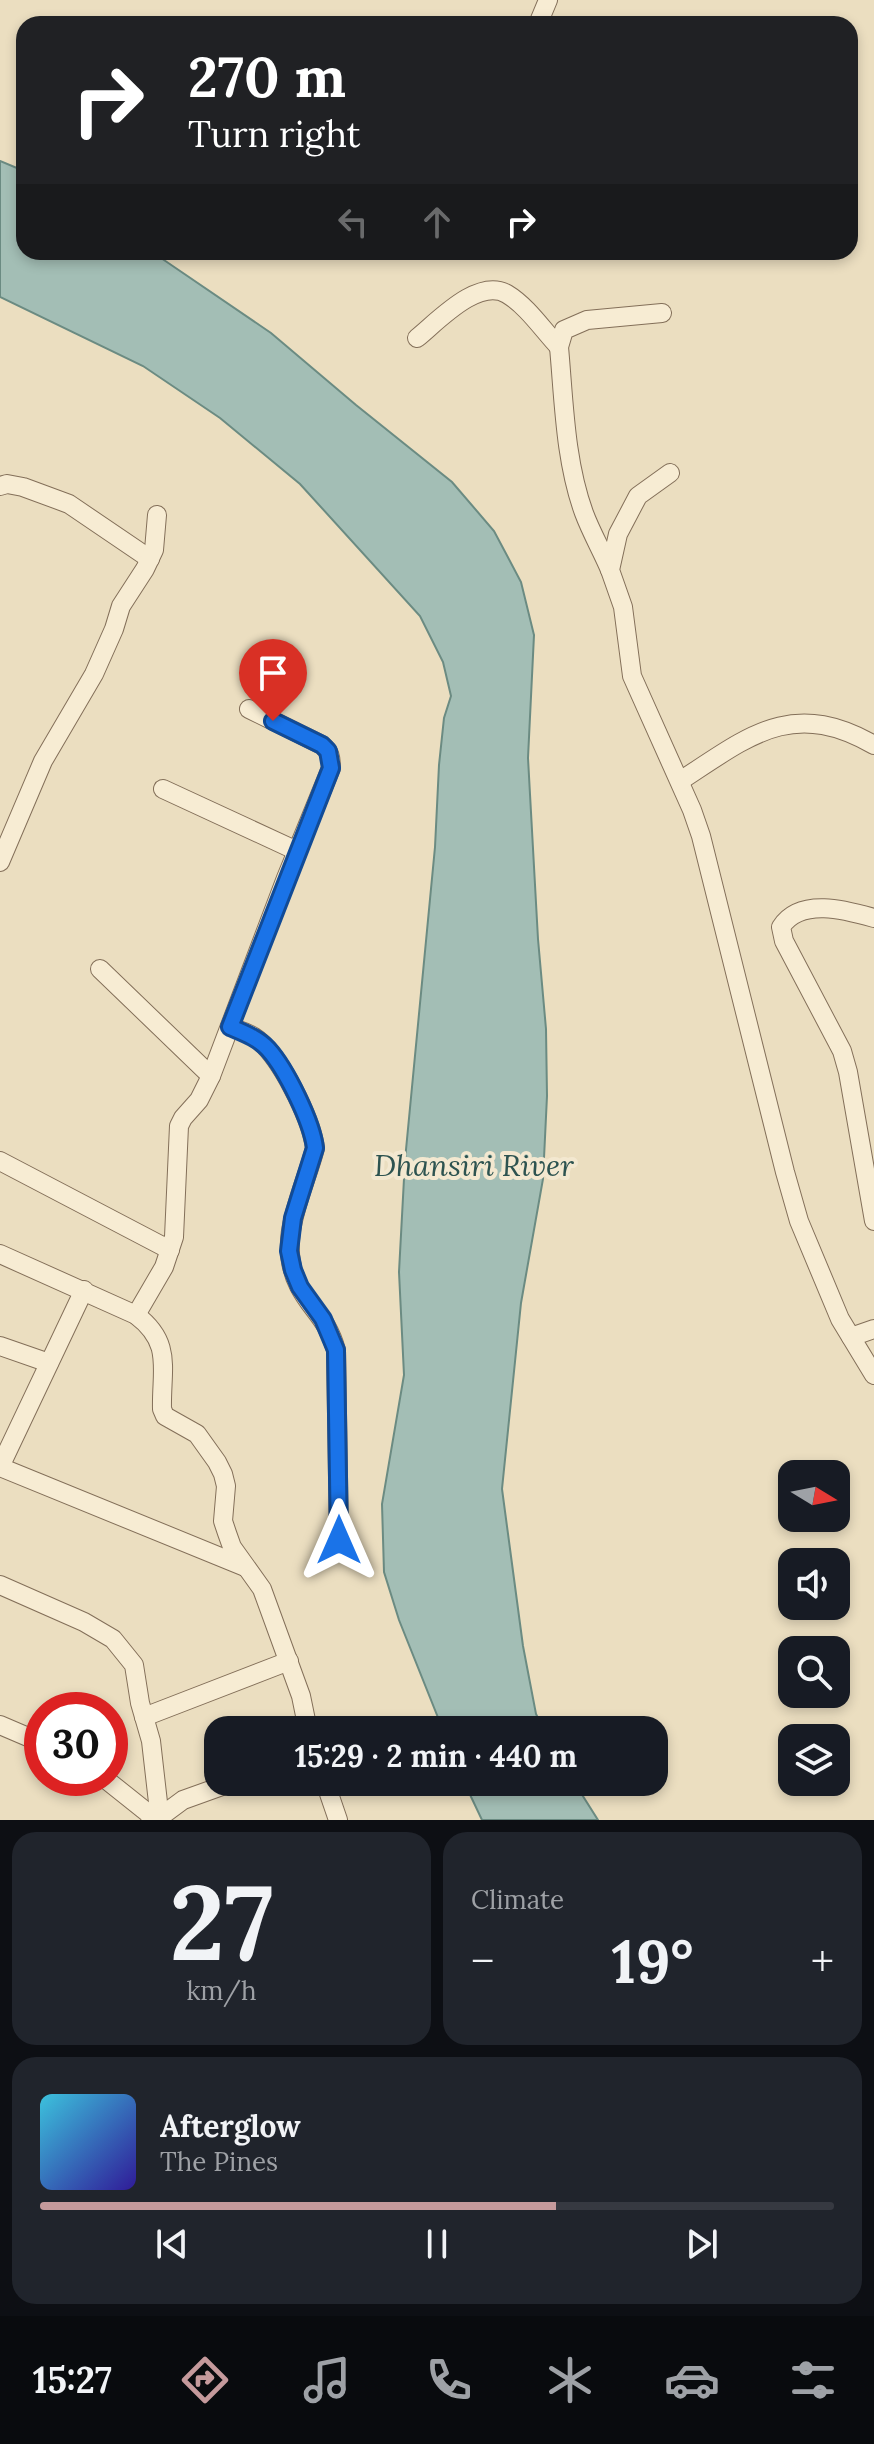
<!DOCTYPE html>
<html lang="en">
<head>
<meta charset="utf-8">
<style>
	:root { --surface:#171b24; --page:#20242c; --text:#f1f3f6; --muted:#9ea1a6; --line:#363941; --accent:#c59a9c }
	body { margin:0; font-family:Lora,serif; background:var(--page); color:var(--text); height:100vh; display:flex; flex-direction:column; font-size:30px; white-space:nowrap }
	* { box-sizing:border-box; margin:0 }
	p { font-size:26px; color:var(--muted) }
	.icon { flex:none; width:44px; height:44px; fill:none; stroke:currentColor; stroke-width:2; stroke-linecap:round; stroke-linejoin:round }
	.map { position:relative; height:1820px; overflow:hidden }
	.sheet { display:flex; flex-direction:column; gap:12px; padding:12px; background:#0d0f14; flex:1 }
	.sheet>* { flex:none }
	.banner { position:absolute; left:16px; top:16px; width:842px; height:244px; border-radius:24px; box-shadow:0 4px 12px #0003; background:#202124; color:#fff; overflow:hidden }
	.needle { width:52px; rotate:100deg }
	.controls { position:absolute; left:778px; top:1460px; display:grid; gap:16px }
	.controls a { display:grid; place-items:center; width:72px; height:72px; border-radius:16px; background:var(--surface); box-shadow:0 4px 12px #0003; font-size:40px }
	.speed { position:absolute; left:24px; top:1692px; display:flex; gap:16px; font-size:40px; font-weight:700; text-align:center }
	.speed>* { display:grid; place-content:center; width:104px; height:104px; border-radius:50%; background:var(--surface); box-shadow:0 4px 12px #0003; line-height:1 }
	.speed .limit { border:12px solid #d22; background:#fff; color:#111 }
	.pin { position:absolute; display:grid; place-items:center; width:68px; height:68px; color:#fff; margin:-82px -34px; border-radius:50% 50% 50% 0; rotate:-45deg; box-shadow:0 0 8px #0007 }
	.pin .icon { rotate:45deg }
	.me { position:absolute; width:88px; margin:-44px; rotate:0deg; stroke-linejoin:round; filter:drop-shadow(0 0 6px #0008) }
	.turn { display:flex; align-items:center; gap:28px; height:168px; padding:0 40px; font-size:36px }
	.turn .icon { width:104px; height:104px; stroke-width:2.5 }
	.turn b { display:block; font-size:56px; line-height:68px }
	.lanes { display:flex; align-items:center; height:76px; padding:0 40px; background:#0003; justify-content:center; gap:40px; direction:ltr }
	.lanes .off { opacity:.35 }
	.big { font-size:60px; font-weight:800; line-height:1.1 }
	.sheet .widget { flex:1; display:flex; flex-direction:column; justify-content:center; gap:12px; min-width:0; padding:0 28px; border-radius:24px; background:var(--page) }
	.sheet .dial { align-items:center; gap:0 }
	.dial b { font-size:104px; line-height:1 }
	.song { display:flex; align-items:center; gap:24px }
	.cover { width:96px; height:96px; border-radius:12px; background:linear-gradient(135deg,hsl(190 70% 55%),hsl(250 70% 35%)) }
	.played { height:8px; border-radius:4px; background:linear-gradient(90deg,var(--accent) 65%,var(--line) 65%) }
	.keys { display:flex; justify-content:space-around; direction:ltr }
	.heat { display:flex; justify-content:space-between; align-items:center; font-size:44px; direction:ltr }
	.sheet .tiles { flex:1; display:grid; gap:12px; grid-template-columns:1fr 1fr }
	.widget:last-child { grid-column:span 2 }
	.trip { position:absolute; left:204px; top:1716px; width:464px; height:80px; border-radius:24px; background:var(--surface); box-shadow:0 4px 12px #0003; font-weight:800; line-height:80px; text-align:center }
	.dock { display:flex; height:128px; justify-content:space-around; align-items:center; background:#090b0e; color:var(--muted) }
	.dock .icon { width:56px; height:56px }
	.dock .current { color:var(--accent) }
	.dock b { font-size:36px; color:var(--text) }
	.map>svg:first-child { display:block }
	.water { fill:#a3beb5; stroke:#6b8b82; stroke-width:2 }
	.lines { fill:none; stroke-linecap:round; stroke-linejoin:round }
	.minor-casing { stroke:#836f59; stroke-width:20 }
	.minor { stroke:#f7ecd3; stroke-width:18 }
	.route-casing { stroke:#114b97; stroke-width:20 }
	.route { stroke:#1a73e8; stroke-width:14 }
	.labels { text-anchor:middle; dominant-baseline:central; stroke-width:8; stroke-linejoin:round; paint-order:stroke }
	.water-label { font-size:30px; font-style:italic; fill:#2d5350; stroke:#f3e8d0 }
</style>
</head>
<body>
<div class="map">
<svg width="874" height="1820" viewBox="0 0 874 1820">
	<rect width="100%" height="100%" fill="#ebdec0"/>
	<g class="water">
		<polygon points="0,161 24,171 24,252 152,252 161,258 271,333 356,405 452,482 494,531 521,582 534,635 528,758 538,939 546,1029 547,1096 543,1179 521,1303 502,1489 523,1646 536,1714 544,1730 443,1730 399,1620 384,1572 382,1504 404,1375 399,1272 405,1160 435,847 439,765 444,718 451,696 443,662 420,616 300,484 220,418 143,366 0,297"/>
		<polygon points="464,1782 574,1782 598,1820 482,1820"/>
	</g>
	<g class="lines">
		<g class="minor-casing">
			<g id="minor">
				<polyline points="538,24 548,0"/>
				<path d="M 417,338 C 437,322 478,277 507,294 C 527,306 543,330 559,347"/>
				<polyline points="670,473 638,496 618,534 610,570 623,607 632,676 692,810 701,836 785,1172 799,1221 840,1319 874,1375"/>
				<polyline points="0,486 7,484 23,487 69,504 150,559"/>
				<path d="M 610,570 C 602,551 591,532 584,513 C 565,461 564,402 559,347 L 564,330 L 587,320 L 662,313"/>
				<path d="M 680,781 C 749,736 792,698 874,745"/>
				<polyline points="163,789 297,851"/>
				<polyline points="0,862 43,761 94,674 114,629 121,606 145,569 154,550 157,515"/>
				<path d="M 874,918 C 846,910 800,897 781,927 L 784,941 L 842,1051 L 848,1072 L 874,1221"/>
				<polyline points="100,969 211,1076"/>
				<path d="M 230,1027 C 237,1030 247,1032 254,1037 C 279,1053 311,1118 315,1148 C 304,1192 275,1240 299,1286 C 312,1311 327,1318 336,1350 L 339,1540"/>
				<polyline points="0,1161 170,1250"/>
				<path d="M 0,1254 L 136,1315 C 173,1343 161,1369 162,1409 L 165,1416 L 197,1434 L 217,1462 L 223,1474 L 226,1486 L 223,1521 L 227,1533 L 232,1547 L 262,1589 L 301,1696 L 308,1730"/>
				<path d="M 136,1315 L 164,1267 L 174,1237 L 179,1126 L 183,1118 L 199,1100 L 211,1076 L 286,878 L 331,768 C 331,757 330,752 322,745 L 249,709"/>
				<polyline points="851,1337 874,1329"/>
				<polyline points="0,1346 49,1363"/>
				<polyline points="0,1467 245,1567"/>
				<polyline points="0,1467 84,1290"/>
				<polyline points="0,1585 84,1622 113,1639 134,1665 140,1703 151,1741 160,1820"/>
				<polyline points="144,1717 289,1661"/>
				<polyline points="0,1725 42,1743"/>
				<polyline points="104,1778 148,1813 152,1820"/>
				<polyline points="325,1782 338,1820"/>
				<polyline points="160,1817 183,1800 233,1782"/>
			</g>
		</g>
		<use href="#minor" class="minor"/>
	</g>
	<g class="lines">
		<g class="route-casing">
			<path id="route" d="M 273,721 L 322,745 L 328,751 L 331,768 L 230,1027 C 244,1033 258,1038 268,1049 C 286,1069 312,1122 315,1148 L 293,1218 L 289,1251 L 293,1270 L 300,1287 L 323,1319 L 336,1350 L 339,1540"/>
		</g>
		<use href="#route" class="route"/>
	</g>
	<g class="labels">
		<g class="water-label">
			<text x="474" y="1165">Dhansiri River</text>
		</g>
	</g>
</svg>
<div class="controls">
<a><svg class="needle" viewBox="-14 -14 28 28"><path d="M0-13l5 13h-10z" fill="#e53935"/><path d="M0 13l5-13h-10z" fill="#9ea1a6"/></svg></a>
<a><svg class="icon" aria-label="sound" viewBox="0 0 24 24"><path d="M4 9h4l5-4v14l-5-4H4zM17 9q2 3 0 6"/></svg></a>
<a><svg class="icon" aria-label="search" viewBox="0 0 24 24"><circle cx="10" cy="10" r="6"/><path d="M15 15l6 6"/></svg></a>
<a><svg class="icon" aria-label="layers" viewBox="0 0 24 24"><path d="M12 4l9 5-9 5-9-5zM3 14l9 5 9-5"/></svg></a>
</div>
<div class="speed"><div class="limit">30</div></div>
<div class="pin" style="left:273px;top:721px;background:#d93025"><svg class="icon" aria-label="arrive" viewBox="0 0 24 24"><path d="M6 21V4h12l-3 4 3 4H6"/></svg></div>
<svg class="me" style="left:339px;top:1540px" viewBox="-20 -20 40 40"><path d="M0-17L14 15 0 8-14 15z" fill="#1a73e8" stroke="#fff" stroke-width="4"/></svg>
<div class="trip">15:29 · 2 min · 440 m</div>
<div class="banner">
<div class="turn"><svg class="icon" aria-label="right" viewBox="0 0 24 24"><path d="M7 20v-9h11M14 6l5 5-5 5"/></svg><div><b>270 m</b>Turn right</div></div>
<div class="lanes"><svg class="icon off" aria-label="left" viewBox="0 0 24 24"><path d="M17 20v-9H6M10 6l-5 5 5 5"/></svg><svg class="icon off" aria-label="ahead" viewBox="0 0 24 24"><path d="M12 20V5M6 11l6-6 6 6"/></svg><svg class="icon" aria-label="right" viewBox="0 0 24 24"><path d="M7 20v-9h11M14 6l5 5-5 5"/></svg></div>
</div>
</div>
<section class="sheet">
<div class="tiles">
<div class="widget dial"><b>27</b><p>km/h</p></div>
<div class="widget"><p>Climate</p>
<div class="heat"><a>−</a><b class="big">19°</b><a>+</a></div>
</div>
<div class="widget">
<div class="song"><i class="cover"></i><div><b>Afterglow</b><p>The Pines</p></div></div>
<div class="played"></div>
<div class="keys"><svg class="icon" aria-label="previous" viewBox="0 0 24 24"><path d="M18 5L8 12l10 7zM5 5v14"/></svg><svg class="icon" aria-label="pause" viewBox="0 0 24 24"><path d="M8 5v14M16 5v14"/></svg><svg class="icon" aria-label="next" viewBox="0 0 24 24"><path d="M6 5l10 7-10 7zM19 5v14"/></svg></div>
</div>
</div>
</section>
<nav class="dock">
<b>15:27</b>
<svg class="icon current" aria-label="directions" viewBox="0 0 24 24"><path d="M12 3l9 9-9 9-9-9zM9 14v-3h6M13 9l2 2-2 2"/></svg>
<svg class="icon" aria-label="music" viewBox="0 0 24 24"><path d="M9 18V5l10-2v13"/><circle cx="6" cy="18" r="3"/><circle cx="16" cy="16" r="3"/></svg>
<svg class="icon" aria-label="phone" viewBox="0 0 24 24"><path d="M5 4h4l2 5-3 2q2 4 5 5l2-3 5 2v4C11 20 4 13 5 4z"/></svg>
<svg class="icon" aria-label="climate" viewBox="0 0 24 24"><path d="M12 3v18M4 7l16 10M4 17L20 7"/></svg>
<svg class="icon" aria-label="car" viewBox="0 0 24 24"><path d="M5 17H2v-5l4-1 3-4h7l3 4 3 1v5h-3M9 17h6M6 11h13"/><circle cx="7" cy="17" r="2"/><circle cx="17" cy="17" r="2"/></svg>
<svg class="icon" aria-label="filters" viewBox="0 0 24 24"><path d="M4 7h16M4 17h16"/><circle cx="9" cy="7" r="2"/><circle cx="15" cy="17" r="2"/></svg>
</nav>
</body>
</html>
